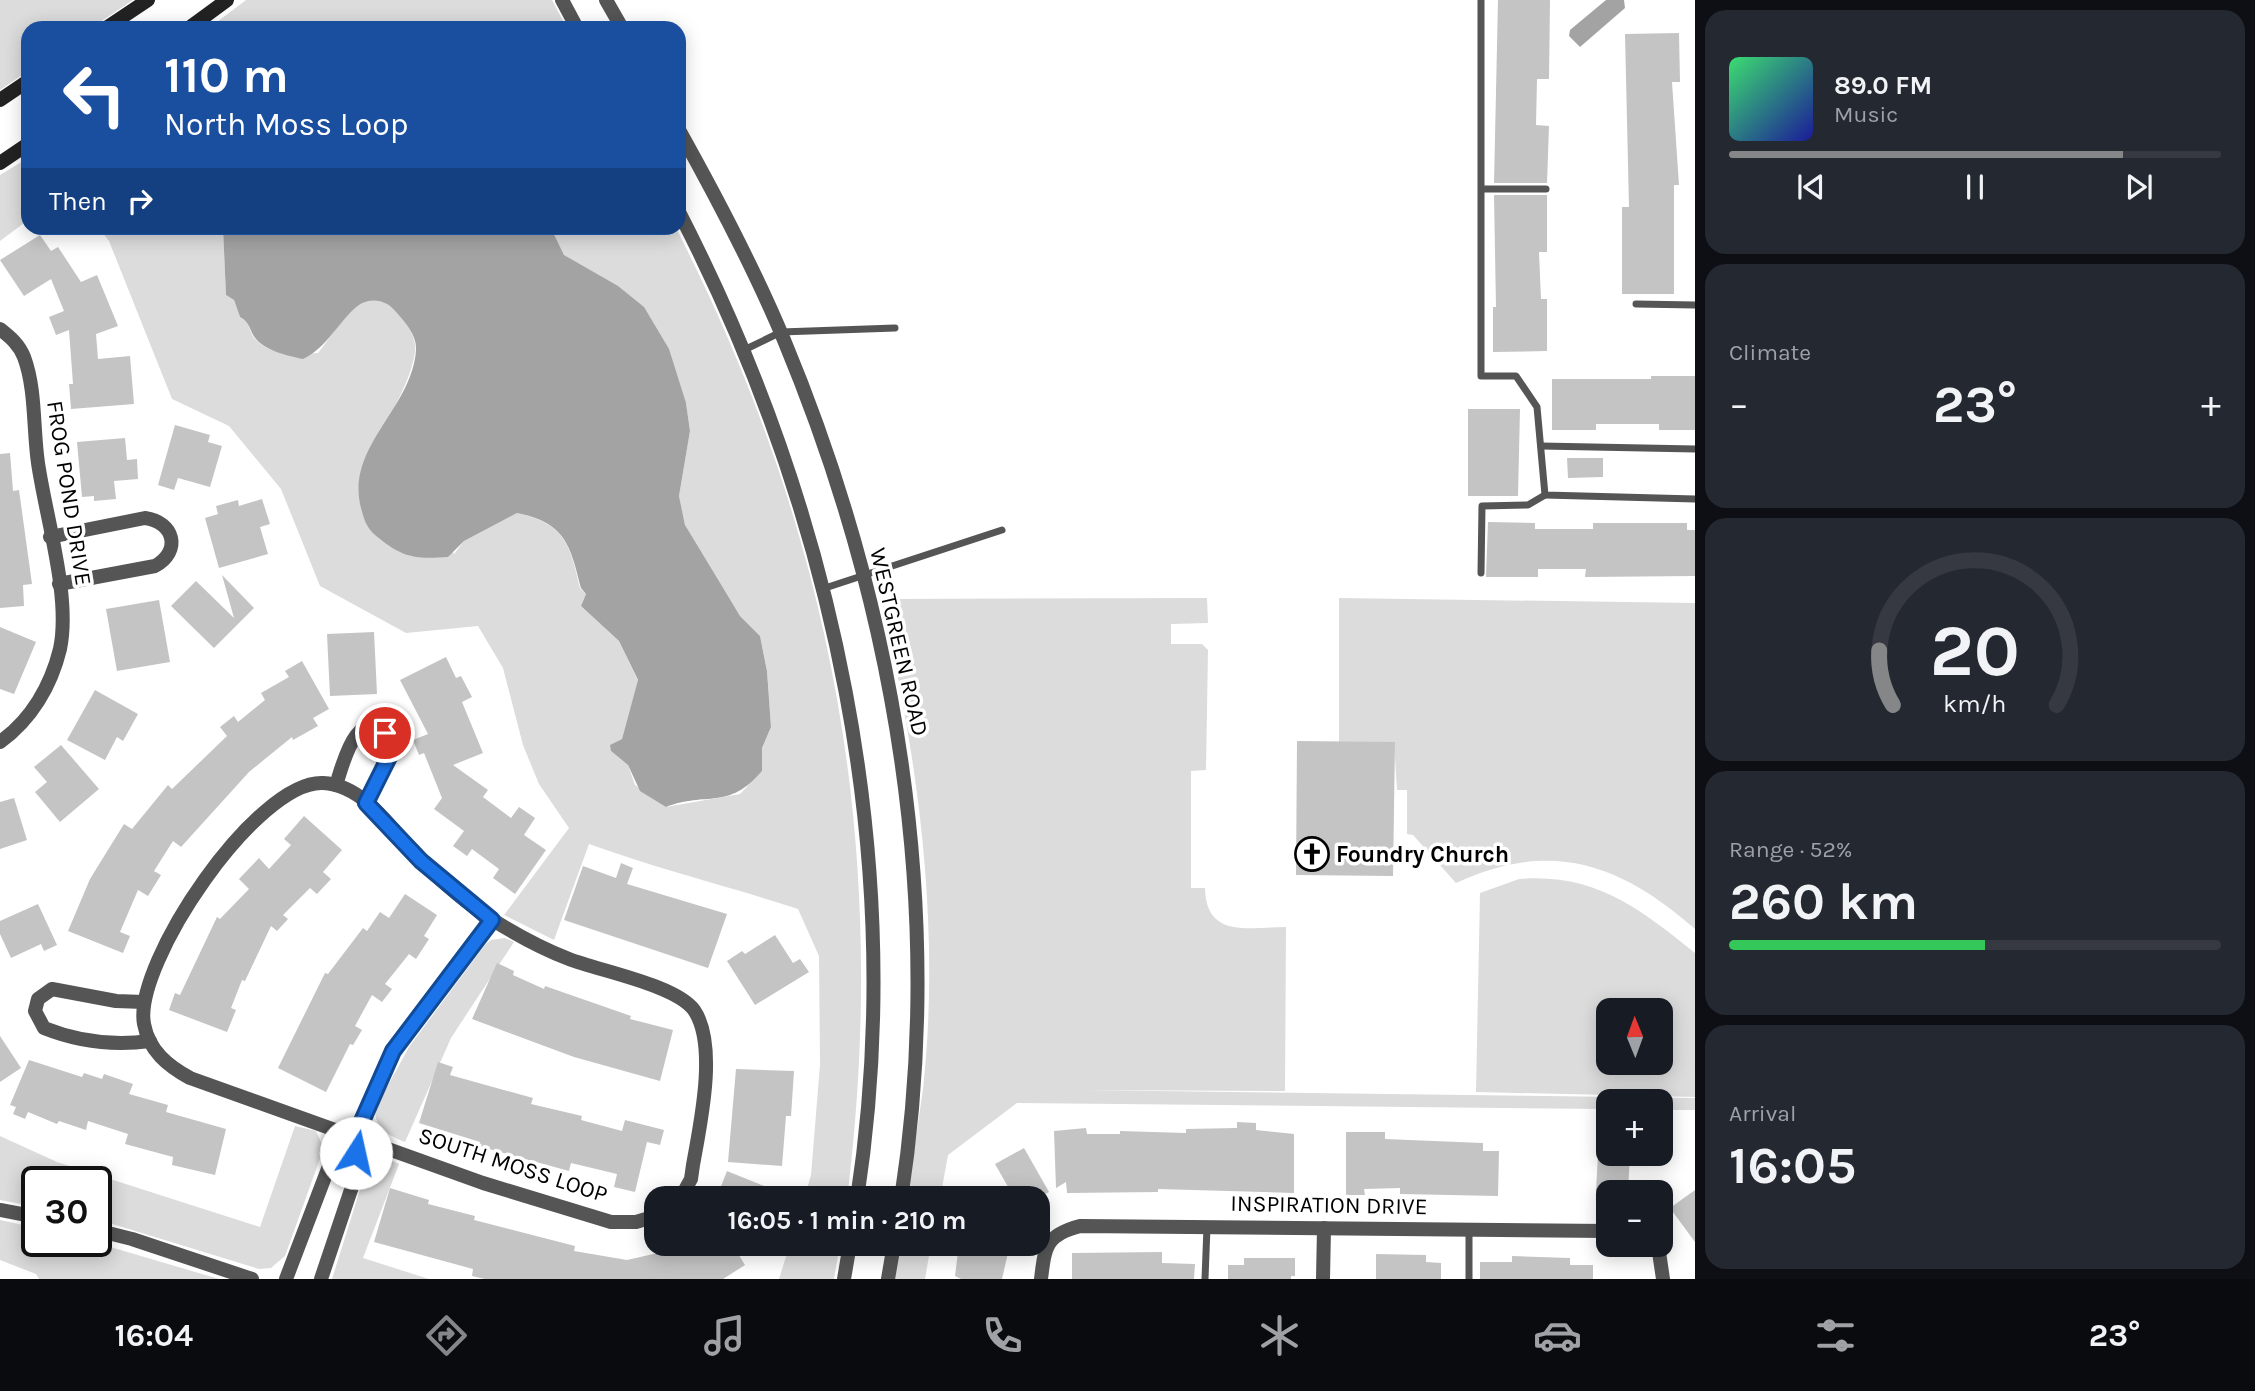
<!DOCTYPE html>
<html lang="en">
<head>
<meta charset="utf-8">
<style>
	:root { --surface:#171b24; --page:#242831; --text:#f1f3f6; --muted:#9ea1a6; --line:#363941; --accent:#858687 }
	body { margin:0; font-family:Karla,sans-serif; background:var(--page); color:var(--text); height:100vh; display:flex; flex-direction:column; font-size:26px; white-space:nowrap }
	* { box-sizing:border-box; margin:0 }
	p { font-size:23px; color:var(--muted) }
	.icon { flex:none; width:38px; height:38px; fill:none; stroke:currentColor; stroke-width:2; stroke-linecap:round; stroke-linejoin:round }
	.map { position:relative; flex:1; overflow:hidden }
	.details { display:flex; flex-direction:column; gap:10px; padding:10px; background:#0d0f14; width:560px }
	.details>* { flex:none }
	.top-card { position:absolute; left:21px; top:21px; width:665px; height:214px; border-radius:21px; box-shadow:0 4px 18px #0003; background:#1a4fa0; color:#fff; overflow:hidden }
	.needle { width:46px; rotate:359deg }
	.fabs { position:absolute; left:1596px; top:998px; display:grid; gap:14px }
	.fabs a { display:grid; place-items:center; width:77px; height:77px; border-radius:14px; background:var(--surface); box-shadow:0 4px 18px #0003; font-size:35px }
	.speed { position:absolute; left:21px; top:1166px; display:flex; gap:14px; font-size:35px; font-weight:700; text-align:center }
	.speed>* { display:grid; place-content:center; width:91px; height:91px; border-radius:50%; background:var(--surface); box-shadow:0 4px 18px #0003; line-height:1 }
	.speed .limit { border:4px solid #111; border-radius:10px; background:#fff; color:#111 }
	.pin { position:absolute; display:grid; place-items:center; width:60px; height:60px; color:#fff; margin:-30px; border:4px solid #fff; border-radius:50%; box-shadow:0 2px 7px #0007 }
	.me { position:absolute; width:77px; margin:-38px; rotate:10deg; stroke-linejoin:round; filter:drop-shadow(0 0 5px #0008) }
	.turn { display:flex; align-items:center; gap:24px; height:147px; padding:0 28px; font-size:32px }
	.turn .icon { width:91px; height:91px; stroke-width:2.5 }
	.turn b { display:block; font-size:49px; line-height:60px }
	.then { display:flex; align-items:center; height:66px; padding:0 28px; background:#0003; gap:14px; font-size:26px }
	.big { font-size:52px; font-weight:700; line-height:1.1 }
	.details .tile { flex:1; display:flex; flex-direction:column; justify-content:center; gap:10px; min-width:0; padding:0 24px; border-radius:21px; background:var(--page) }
	.details .dial { align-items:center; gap:0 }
	.dial svg { height:182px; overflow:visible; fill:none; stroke:var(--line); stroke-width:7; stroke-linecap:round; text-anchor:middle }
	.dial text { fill:var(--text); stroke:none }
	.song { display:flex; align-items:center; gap:21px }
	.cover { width:84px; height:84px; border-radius:10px; background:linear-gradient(135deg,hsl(140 70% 55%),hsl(240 70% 35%)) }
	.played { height:7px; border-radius:4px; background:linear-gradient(90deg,var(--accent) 80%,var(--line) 80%) }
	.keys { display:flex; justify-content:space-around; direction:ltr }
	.heat { display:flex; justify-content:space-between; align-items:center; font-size:38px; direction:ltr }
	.charge { height:10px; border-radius:5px; background:linear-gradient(90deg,#34c759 52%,var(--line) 0) }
	.trip { position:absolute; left:644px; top:1186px; width:406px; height:70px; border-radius:21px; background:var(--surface); box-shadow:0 4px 18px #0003; font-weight:700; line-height:70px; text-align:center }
	.menu { display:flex; height:112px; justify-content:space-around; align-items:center; background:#090b0e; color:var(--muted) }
	.menu .icon { width:49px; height:49px }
	.menu .on { color:var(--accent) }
	.menu b { font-size:32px; color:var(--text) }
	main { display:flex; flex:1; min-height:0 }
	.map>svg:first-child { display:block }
	.green { fill:#dcdcdc; fill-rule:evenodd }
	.water { fill:#a3a3a3 }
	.building { fill:#c4c4c4 }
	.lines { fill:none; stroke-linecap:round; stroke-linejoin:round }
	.service { stroke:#555; stroke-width:7 }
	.minor { stroke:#555; stroke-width:14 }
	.tertiary { stroke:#555; stroke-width:14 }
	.secondary { stroke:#222; stroke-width:14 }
	.route-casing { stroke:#114b97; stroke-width:18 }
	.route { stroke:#1a73e8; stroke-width:12 }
	.labels { text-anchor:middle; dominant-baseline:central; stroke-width:7; stroke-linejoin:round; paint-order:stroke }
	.street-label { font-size:23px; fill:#000; stroke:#fff }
	.poi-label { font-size:23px; font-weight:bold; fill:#000; stroke:#fff; text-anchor:start }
</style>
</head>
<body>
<main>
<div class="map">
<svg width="1695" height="1279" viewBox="0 0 1695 1279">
	<rect width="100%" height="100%" fill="#fff"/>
	<g class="green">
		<polygon points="0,0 133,0 91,28 28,28 28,71 0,90"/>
		<polygon points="246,0 552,0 567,28 209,28"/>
		<polygon points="28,158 28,220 0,241 0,175"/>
		<path d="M 99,228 L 223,228 L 226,295 L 234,300 L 240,317 C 251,323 248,330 255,339 C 271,356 297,354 318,353 C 330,338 344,315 360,303 C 385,286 419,330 415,352 C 412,374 401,393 392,413 L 454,554 L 464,541 L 517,513 C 565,524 570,544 580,588 L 586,594 L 581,606 L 619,641 L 638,681 L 622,739 L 611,745 L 611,751 L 628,765 L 635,785 L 666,807 L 740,794 L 762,771 L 762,748 L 771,727 L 767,670 L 760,636 L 740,616 L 714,576 L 685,525 L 679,496 L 690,431 L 686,403 L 577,264 L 564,255 L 551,228 L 676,228 C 835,539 890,852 847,1199 L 804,1199 L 811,1175 L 820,1065 L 819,956 L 798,909 C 728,886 658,869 589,844 L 554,940 L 504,915 L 569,828 L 539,784 L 523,745 L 503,668 L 478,626 L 406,633 L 320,586 L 281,489 L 229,426 L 172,399 L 109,241 Z"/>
		<path d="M 1207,598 L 1208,623 L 1171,624 L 1171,644 L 1202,644 L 1208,650 L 1206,770 L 1191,771 L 1191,888 L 1205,888 C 1206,939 1249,927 1286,927 L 1285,1091 L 1080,1090 L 1695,1098 L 1695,1110 L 1661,1110 L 1661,1101 L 1608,1101 L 1608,1109 L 1017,1103 L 948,1155 L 940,1199 L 906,1199 C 912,1162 918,1125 923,1089 C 941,925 918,758 881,599 Z"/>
		<path d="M 1339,598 L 1695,603 L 1695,929 C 1620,863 1550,839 1456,883 L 1413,835 L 1407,834 L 1407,790 L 1397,790 L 1394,742 L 1339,742 Z"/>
		<path d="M 1519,879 C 1595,873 1639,908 1695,953 L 1695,1097 L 1476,1092 L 1480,893 ZM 1608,1010 L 1661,1010 L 1661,1062 L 1608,1062 Z"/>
		<path d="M 505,938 L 514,942 L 451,1038 L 405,1142 C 389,1135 375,1130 375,1109 L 409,1047 L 485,945 L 491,940 Z"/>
		<polygon points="295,1126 316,1131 322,1144 322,1153 285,1256 271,1268 259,1269 96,1219 96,1181 37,1181 37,1207 0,1200 0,1136 57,1162 260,1227"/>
		<polygon points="377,1158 386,1158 399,1164 363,1258 429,1279 332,1279 368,1164"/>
		<polygon points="0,1220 37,1228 37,1241 90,1241 219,1279 39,1279 36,1274 0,1260"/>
		<polygon points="790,1244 840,1244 834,1279 779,1279"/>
		<polygon points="900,1244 931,1244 925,1279 894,1279"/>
	</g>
	<g class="water">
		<polygon points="1606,0 1624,0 1625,8 1580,47 1569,36 1570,30"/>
		<path d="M 223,228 L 551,228 L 564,255 L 618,286 L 644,307 L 669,349 L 686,403 L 690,431 L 679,496 L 685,525 L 740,616 L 760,636 L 767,671 L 771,727 L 762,748 L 762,771 C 728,811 707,791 666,807 L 640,791 L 628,765 L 611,751 L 610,745 L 622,739 L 638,680 L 619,641 L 581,606 L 586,594 L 581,588 C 570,544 565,523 517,513 L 464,541 L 448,557 C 413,559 403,558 375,535 C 366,527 364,519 361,508 C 345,447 412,409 416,350 C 417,336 406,323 397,313 C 389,303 378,298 365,302 C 347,307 329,348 303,359 C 289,356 266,351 256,339 C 249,331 251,323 240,317 L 234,300 L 226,295 Z"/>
	</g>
	<g class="building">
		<polygon points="1498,0 1550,0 1549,79 1537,79 1536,125 1549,126 1547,183 1494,183"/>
		<polygon points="1679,33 1680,82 1672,82 1679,185 1674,185 1674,294 1622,294 1622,207 1629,207 1625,34"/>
		<polygon points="1494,195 1547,195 1547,252 1539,252 1541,299 1547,299 1547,351 1493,352 1493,307 1496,307"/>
		<polygon points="40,235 51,251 58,247 81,282 97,275 118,326 96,334 98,359 130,356 134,404 71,409 69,384 73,384 69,330 56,335 49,317 64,311 51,279 24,296 0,260"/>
		<polygon points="1651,376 1695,376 1695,430 1659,430 1659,424 1596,424 1596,430 1552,430 1552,379 1651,379"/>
		<polygon points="1468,409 1520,409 1518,496 1468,496"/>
		<polygon points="175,425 210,435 208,442 222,446 210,487 178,478 174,490 158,485"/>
		<polygon points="125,438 127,460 137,459 138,479 114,481 116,499 94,501 94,496 82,497 77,442"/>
		<polygon points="10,453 13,491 19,490 32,584 23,585 24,606 0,608 0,454"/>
		<polygon points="1567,458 1603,458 1603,477 1568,478"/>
		<polygon points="262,499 270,524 260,527 268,554 219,568 205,518 218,514 216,506 238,500 239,506"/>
		<polygon points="1488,522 1535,523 1535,529 1593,529 1593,523 1687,523 1687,530 1695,530 1695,576 1585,577 1586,569 1538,569 1538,577 1486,577"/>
		<polygon points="222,575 254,608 214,648 171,606 196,581 234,618"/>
		<polygon points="159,600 170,662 117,671 106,609"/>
		<polygon points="0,627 36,642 14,694 0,689"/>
		<polygon points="374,632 377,694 330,696 327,634"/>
		<polygon points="446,657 456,678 461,676 472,697 462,702 483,753 453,765 488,790 483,797 511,818 519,807 535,818 524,835 546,850 515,894 493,878 499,869 472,849 467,856 453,846 464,831 434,809 442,798 424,753 419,755 413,740 428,734 400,680"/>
		<polygon points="302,661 329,709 313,718 318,726 293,740 292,737 249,772 181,847 173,841 154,871 161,875 148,896 138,890 120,932 130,936 123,953 68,931 90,879 124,824 132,829 168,785 172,789 227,736 220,727 234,716 238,722 265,700 261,693 289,677 285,671"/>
		<polygon points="95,690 138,714 123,741 117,737 105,760 67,740"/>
		<polygon points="1297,741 1395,742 1393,876 1296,875"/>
		<polygon points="61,745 99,789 60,822 35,792 47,782 34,767"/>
		<polygon points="14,798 27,840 0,849 0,802"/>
		<polygon points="304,816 342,850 323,872 331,879 317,894 310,888 283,915 288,919 277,931 271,926 245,981 242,980 231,1008 236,1010 227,1032 169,1010 175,993 180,995 217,917 220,919 249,889 239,879 259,858 269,869 291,845 284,839"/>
		<polygon points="621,863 633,868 627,884 727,914 708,968 564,920 583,866 616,878"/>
		<polygon points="405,894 437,915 424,936 429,939 416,959 409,954 385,984 392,989 382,1002 372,995 355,1026 362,1030 353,1045 350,1044 326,1092 278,1068 325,973 328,974 363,928 367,931 380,912 389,918"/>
		<polygon points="38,904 57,945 44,951 41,944 11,958 0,934 0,921"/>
		<polygon points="775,935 793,963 800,959 809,972 755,1005 727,961 742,951 745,954"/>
		<polygon points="497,963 514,971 513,975 544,989 545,986 631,1016 630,1019 673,1030 660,1081 574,1057 472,1019"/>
		<polygon points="0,1036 21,1068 0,1082"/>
		<polygon points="29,1060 82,1077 84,1073 102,1079 104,1074 133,1084 129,1094 168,1105 166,1112 226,1129 215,1175 172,1165 173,1157 125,1144 128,1134 88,1121 86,1130 59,1121 57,1124 28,1112 25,1119 13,1114 16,1107 10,1105"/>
		<polygon points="438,1062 453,1067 450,1075 533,1098 531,1104 582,1116 581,1120 622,1131 625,1120 664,1130 660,1145 647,1142 635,1192 614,1187 617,1174 571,1163 569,1171 478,1146 480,1142 419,1123"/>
		<polygon points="736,1069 794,1071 791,1116 786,1116 782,1166 728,1162"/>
		<polygon points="1237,1122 1256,1123 1256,1130 1294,1134 1294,1193 1158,1189 1158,1192 1067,1193 1066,1182 1056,1188 1054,1131 1086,1128 1087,1134 1120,1134 1120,1131 1186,1133 1186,1129 1237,1128"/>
		<polygon points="1346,1132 1385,1132 1385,1139 1483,1143 1483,1151 1499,1151 1498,1196 1400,1194 1400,1188 1364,1189 1365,1195 1346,1195"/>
		<polygon points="1024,1148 1049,1192 1037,1199 1015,1199 995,1164"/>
		<polygon points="1598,1153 1630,1153 1628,1192 1596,1192"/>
		<polygon points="727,1171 794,1198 794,1199 716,1199"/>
		<polygon points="390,1188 429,1200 428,1204 475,1216 474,1220 575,1246 574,1251 627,1260 684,1247 682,1244 732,1244 745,1265 723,1279 485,1279 472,1276 473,1269 374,1242"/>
		<polygon points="1695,1190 1695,1242 1670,1208"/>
		<polygon points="959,1244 1010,1244 1002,1279 961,1279 955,1276"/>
		<polygon points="1162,1252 1162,1263 1195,1264 1194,1279 1072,1279 1072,1253"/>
		<polygon points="1376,1254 1426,1255 1426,1262 1441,1263 1441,1279 1376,1279"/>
		<polygon points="1512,1256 1570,1258 1570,1265 1593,1265 1593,1279 1480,1279 1480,1262 1512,1262"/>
		<polygon points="1244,1258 1295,1258 1295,1276 1291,1276 1291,1279 1228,1279 1228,1265 1244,1265"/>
	</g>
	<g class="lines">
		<g class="service">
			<polyline points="1481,0 1481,376 1516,376 1537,407 1545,495 1695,499"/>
			<polyline points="1482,189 1546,189"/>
			<polyline points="1636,304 1695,305"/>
			<polyline points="744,350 781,332 895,328"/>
			<polyline points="1541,446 1695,449"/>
			<polyline points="1481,573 1482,506 1528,505 1545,495"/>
			<polyline points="822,589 1002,530"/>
			<polyline points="1205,1279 1207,1227"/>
			<polyline points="1469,1279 1469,1230"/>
		</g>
		<g class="minor">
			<path d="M 0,329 C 10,337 19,344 24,357 C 36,389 33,429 38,463 C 46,518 71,597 60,649 C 51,686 31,720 0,742"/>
			<path d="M 50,537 L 145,518 C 174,522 182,551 155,566 L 59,584"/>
			<path d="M 336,785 C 343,764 357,701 390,738 L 391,753 L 366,803"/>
			<path d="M 144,1002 L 116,1001 L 52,989 L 38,999 L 35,1011 L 44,1028 C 79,1042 113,1046 150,1041"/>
			<path d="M 656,1216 L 636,1222 L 611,1222 L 483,1183 L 190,1078 C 168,1066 149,1051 144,1024 C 133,964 257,780 323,783 C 365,785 394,832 420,860 C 442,882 467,904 493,920 C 517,935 543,949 569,959 C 600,971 676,985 694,1010 C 718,1045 700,1125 693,1165 L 691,1179 L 680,1199"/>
			<polyline points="1653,1244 1659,1252 1663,1279"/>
			<polyline points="286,1279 331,1161 355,1137 393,1051 492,920"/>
			<polyline points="321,1279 358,1169 355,1137"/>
			<path d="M 1041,1279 C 1045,1246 1046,1235 1080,1226 L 1608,1231"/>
			<polyline points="1323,1279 1324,1228"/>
		</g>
		<g class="tertiary">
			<polyline points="562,0 577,28"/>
			<polyline points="606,0 622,28"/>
			<path d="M 679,130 C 717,198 754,268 784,340 C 896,609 946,909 901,1199"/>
			<path d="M 679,212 C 834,513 909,861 857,1199"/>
			<polyline points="0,1210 37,1217"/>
			<polyline points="96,1230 132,1239 252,1279"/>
			<polyline points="844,1279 850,1244"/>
			<polyline points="888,1279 894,1244"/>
		</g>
		<g class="secondary">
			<polyline points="106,28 148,0"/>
			<polyline points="189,28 227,0"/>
			<polyline points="0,100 28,81"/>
			<polyline points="0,163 28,144"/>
		</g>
	</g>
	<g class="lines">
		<g class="route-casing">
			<polyline id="route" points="356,1153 355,1137 393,1051 492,920 421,861 366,803 391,753 392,745 385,733"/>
		</g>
		<use href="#route" class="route"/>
	</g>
	<defs>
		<g id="church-ring" transform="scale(1.75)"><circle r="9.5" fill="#fff" stroke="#000" stroke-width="1.5"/><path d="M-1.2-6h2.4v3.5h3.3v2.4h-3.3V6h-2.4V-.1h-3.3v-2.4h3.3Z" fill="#000"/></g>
	</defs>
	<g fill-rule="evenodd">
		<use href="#church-ring" x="1312" y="854"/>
	</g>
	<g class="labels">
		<g class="street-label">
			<text transform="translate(69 493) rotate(81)">FROG POND DRIVE</text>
			<text transform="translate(899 642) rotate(77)">WESTGREEN ROAD</text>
			<text transform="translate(513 1165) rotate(18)">SOUTH MOSS LOOP</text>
			<text transform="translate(1329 1205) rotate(1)">INSPIRATION DRIVE</text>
		</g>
		<g class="poi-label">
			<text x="1336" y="854">Foundry Church</text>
		</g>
	</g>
</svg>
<div class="fabs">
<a><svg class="needle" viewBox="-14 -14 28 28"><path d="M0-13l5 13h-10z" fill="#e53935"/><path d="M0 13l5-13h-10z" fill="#9ea1a6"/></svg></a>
<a>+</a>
<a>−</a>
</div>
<div class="speed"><div class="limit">30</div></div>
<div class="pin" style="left:385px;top:733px;background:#d93025"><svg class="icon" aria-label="arrive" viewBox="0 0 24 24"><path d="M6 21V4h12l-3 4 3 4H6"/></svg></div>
<svg class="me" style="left:356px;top:1153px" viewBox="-20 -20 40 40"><circle r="19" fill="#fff"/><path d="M0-13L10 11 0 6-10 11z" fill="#1a73e8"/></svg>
<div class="trip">16:05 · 1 min · 210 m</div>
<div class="top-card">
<div class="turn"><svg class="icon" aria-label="left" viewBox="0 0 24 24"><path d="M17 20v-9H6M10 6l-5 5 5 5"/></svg><div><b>110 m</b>North Moss Loop</div></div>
<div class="then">Then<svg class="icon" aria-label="right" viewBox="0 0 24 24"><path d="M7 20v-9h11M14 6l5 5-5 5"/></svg></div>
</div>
</div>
<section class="details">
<div class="tile">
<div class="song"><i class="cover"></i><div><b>89.0 FM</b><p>Music</p></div></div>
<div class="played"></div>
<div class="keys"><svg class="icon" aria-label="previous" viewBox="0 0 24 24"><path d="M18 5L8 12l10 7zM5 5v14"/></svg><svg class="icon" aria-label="pause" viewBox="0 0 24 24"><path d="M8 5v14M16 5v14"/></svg><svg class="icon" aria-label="next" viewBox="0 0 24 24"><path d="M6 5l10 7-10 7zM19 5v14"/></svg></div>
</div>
<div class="tile"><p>Climate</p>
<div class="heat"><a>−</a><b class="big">23°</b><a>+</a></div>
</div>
<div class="tile dial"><svg viewBox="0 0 100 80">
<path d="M14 69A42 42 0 1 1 86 69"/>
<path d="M14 69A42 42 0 0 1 8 45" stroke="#858687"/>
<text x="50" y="56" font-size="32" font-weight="700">20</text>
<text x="50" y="72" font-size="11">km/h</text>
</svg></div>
<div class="tile"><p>Range · 52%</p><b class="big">260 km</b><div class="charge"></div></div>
<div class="tile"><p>Arrival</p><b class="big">16:05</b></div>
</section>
</main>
<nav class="menu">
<b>16:04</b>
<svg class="icon on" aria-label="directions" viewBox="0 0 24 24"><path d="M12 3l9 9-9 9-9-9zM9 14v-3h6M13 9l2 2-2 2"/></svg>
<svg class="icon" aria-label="music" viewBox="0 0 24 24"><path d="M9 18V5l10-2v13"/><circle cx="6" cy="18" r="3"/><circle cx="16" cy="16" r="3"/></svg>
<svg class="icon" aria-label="phone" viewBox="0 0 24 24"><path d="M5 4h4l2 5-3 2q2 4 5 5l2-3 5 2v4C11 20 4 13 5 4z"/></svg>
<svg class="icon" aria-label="climate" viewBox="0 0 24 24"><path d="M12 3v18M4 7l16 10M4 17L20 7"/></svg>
<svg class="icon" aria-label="car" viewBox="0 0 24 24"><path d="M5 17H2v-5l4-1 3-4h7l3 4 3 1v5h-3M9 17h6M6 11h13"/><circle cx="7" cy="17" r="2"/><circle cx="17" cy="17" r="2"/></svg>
<svg class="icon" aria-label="filters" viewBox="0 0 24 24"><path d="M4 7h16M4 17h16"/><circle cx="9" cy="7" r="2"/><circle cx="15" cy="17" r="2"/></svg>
<b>23°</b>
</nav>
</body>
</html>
